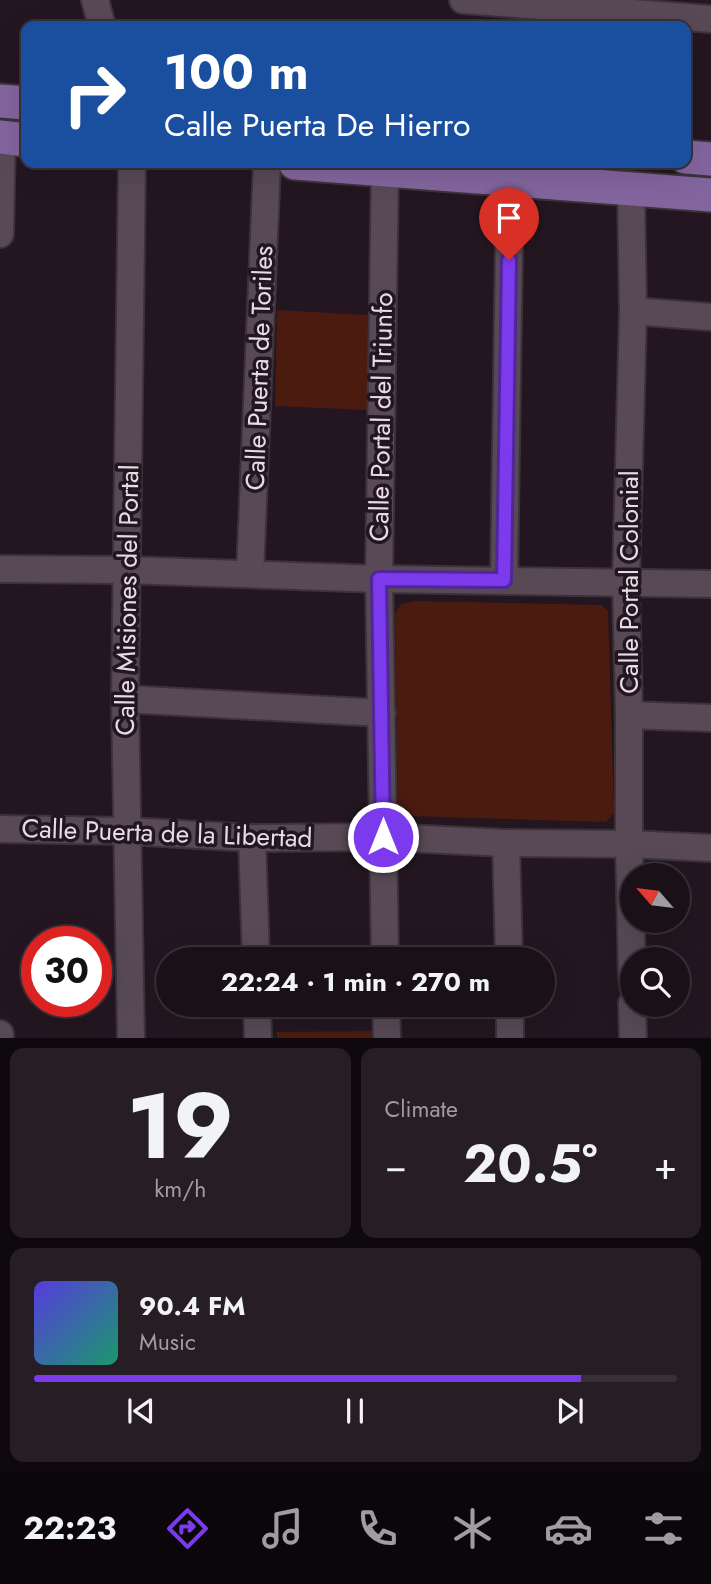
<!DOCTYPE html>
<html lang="en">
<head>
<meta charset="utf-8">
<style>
	:root { --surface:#1a1018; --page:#271e25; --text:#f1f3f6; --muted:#9f9da2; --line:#383037; --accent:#7c3aed }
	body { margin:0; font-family:Jost,sans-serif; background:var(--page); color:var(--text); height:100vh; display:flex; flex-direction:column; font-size:26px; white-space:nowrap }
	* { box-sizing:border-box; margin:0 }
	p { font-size:23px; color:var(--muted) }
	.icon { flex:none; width:38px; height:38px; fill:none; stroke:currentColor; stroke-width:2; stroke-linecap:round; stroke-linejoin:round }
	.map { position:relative; height:1038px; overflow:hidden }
	.drawer { display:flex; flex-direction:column; gap:10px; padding:10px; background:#0e090d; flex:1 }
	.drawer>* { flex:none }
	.guide { position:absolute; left:21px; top:21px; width:670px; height:147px; border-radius:14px; box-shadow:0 7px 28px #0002,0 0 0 2px var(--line); background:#1a4fa0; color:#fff; overflow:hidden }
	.needle { width:46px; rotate:298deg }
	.controls { position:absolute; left:620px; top:863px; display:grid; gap:14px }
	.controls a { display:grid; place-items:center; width:70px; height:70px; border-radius:50%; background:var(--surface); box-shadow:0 7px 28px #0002,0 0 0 2px var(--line); font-size:35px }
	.speed { position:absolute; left:21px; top:926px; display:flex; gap:14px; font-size:35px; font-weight:700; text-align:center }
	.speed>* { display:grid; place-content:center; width:91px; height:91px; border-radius:50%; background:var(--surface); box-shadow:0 7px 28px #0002,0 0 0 2px var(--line); line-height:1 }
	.speed .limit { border:10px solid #d22; background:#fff; color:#111 }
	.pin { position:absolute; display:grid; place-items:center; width:60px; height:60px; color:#fff; margin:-72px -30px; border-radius:50% 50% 50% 0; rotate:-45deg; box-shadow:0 0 7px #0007 }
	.pin .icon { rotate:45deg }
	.me { position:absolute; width:77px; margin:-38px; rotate:0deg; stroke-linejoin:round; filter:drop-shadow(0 0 5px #0008) }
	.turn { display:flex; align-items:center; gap:24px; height:147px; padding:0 28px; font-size:32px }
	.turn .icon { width:91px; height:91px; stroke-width:2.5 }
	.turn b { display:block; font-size:49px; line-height:60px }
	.big { font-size:52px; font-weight:700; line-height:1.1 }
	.drawer .widget { flex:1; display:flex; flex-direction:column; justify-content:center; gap:10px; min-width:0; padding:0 24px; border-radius:14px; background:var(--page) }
	.drawer .dial { align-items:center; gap:0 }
	.dial b { font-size:91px; line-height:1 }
	.song { display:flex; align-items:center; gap:21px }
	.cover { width:84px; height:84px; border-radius:10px; background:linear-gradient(135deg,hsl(250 70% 55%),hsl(160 70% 35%)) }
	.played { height:7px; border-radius:4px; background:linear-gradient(90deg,var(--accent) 85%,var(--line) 85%) }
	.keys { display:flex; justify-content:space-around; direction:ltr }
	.heat { display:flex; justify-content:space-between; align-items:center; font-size:38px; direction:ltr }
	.drawer .tiles { flex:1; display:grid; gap:10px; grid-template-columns:1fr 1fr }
	.widget:last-child { grid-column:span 2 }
	.trip { position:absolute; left:156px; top:947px; width:399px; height:70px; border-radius:35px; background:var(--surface); box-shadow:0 7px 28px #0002,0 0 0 2px var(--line); font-weight:700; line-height:70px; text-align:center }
	.menu { display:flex; height:112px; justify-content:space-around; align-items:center; background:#0a060a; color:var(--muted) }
	.menu .icon { width:49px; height:49px }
	.menu .current { color:var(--accent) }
	.menu b { font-size:32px; color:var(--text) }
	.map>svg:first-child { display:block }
	.green { fill:#4c1b10 }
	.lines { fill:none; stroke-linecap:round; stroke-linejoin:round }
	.minor-casing { stroke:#3c333a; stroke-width:30 }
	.major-casing { stroke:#3c333a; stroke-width:37 }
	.minor { stroke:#584955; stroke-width:26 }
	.major { stroke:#83659e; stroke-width:33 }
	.route-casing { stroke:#51269a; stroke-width:18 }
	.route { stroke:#7c3aed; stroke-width:12 }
	.labels { text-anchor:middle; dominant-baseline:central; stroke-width:7; stroke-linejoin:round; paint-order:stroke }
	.street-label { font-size:26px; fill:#e6dce4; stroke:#231620 }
</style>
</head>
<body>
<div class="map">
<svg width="711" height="1038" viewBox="0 0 711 1038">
	<rect width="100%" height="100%" fill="#231620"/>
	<g class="green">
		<polygon points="277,310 368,315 367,410 275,406"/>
		<polygon points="417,601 601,605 608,611 614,813 606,822 409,816 398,807 395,614 401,604"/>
		<polygon points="375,1031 375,1038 277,1038 277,1032"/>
	</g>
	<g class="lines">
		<g class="minor-casing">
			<g id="minor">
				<polyline points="95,0 102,26"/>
				<polyline points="463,0 711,19"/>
				<polyline points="385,163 379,579 385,959"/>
				<polyline points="631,189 633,311 626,582 629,715 629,844 632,976"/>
				<polyline points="0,234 2,137"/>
				<polyline points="633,311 711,317"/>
				<polyline points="0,569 127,570 379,579 711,584"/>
				<polyline points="250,574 267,163"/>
				<polyline points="504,580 510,179"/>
				<polyline points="125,699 382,713"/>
				<polyline points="629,715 711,718"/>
				<polyline points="0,829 127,831 252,838 383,837 506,843 629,844 711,848"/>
				<polyline points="252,838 256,959"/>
				<polyline points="506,843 509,959"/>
				<polyline points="257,1004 258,1038"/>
				<polyline points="386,1004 387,1038"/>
				<polyline points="510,1004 510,1038"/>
				<polyline points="632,1004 633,1038"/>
				<polyline points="0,1034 0,1038"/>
				<polyline points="131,1038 125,699 132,163"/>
			</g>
		</g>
		<g class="major-casing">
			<g id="major">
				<polyline points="0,101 26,103"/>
				<polyline points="0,137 26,140"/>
				<polyline points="686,157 711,159"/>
				<polyline points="295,163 711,195"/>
			</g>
		</g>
		<use href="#minor" class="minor"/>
		<use href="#major" class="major"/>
	</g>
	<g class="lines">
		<g class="route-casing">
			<polyline id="route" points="383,837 379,579 504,580 509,260"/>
		</g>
		<use href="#route" class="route"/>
	</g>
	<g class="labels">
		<g class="street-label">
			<text transform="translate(259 368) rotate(-88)">Calle Puerta de Toriles</text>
			<text transform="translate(381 417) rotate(-89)">Calle Portal del Triunfo</text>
			<text transform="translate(629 582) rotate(-90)">Calle Portal Colonial</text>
			<text transform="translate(127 600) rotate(-89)">Calle Misiones del Portal</text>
			<text transform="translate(167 833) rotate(2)">Calle Puerta de la Libertad</text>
		</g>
	</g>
</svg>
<div class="controls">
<a><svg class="needle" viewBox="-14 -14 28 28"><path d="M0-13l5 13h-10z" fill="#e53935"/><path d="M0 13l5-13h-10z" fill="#9f9da2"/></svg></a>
<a><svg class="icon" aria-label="search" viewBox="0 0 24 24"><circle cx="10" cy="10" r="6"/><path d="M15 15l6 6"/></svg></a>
</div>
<div class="speed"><div class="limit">30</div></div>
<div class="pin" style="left:509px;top:260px;background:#d93025"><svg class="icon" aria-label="arrive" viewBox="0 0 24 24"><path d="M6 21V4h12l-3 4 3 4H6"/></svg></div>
<svg class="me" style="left:383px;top:837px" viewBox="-20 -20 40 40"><circle r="17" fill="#7c3aed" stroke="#fff" stroke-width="3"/><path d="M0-11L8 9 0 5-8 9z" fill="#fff"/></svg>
<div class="trip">22:24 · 1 min · 270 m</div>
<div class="guide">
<div class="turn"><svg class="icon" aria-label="right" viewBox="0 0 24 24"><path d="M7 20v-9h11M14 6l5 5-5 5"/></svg><div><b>100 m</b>Calle Puerta De Hierro</div></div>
</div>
</div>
<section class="drawer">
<div class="tiles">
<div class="widget dial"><b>19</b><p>km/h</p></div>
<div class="widget"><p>Climate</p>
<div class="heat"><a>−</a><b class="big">20.5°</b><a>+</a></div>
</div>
<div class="widget">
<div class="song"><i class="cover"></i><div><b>90.4 FM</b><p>Music</p></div></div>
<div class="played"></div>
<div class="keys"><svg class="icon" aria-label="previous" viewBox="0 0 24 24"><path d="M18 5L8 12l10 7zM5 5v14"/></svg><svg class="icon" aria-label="pause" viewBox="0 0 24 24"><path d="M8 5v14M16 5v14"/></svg><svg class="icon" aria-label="next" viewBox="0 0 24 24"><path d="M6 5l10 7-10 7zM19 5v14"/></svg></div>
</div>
</div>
</section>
<nav class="menu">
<b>22:23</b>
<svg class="icon current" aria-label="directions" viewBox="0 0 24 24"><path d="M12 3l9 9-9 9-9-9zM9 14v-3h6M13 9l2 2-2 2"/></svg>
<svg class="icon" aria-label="music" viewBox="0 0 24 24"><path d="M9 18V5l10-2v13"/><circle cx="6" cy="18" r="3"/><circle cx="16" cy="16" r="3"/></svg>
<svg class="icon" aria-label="phone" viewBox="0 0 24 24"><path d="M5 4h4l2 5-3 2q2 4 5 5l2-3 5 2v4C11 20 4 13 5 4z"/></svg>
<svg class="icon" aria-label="climate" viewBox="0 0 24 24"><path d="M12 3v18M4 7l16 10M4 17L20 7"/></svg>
<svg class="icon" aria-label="car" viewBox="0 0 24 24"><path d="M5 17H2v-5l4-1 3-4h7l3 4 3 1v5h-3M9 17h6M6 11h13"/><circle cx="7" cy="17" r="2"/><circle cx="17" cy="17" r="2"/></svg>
<svg class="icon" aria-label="filters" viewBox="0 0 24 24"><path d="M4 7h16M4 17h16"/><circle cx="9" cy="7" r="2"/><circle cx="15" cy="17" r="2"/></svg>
</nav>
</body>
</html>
